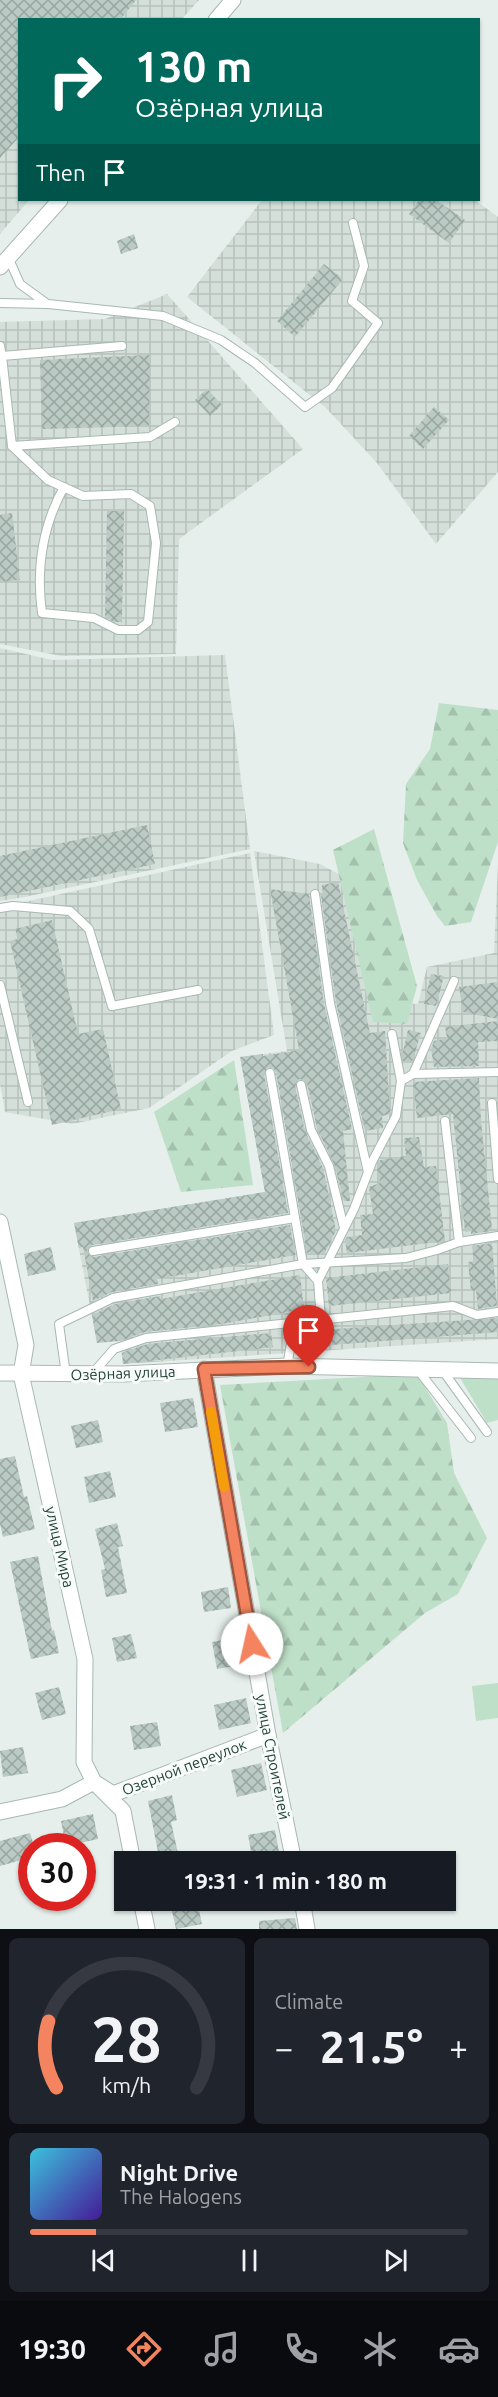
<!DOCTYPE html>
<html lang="en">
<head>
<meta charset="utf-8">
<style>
	:root { --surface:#171b24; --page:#20242c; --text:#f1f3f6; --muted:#9ea1a6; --line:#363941; --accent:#f4845f }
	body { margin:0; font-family:Ubuntu,sans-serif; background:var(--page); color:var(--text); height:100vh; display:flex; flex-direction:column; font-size:22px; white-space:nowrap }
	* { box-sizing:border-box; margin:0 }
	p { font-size:20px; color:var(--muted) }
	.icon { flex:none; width:33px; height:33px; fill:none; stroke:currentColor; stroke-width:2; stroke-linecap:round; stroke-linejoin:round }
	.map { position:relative; height:1929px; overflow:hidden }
	.details { display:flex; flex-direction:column; gap:9px; padding:9px; background:#0d0f14; flex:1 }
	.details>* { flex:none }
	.top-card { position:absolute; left:18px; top:18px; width:462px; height:183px; border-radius:0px; box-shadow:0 2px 4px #0004; background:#00695c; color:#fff; overflow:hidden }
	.speed { position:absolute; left:18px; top:1833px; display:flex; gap:12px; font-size:30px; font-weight:700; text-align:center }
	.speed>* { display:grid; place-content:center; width:78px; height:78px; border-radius:50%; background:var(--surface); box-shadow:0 2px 4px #0004; line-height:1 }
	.speed .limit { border:9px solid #d22; background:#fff; color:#111 }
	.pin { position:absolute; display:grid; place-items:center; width:51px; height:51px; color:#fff; margin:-62px -26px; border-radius:50% 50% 50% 0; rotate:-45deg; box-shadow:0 0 6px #0007 }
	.pin .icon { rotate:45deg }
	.me { position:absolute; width:66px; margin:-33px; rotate:350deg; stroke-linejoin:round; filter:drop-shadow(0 0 4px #0008) }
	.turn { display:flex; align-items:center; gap:21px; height:126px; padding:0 18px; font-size:27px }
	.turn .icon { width:78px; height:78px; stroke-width:2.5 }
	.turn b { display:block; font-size:42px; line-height:51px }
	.then { display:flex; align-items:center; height:57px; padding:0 18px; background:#0003; gap:12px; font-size:22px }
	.big { font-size:45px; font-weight:700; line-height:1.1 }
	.details .card { flex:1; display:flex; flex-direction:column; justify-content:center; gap:9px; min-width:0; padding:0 21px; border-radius:9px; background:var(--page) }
	.details .dial { align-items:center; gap:0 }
	.dial svg { height:156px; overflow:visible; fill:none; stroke:var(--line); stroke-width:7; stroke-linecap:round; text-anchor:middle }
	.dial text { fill:var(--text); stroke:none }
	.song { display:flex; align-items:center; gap:18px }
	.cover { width:72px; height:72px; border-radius:9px; background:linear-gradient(135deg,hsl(190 70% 55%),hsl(260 70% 35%)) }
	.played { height:6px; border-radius:3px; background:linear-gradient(90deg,var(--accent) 15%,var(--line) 15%) }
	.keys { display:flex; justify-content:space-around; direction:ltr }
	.heat { display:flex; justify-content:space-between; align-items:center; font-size:33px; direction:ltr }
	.details .tiles { flex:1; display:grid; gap:9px; grid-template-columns:1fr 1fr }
	.card:last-child { grid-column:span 2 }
	.trip { position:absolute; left:114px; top:1851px; width:342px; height:60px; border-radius:0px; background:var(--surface); box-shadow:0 2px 4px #0004; font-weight:700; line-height:60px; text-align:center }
	.dock { display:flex; height:96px; justify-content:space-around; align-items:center; background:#090b0e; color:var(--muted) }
	.dock .icon { width:42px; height:42px }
	.dock .current { color:var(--accent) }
	.dock b { font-size:27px; color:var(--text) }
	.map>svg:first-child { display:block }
	.industrial { fill:url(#industrial-grid) }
	.grass { fill:#bfe0c8 }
	.forest { fill:url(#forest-firs) }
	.building { fill:url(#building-cross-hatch) }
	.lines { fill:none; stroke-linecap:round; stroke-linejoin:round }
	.lane-casing { stroke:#a8b8b2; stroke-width:10 }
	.street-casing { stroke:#a8b8b2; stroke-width:17 }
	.lane { stroke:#fff; stroke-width:8 }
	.street { stroke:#fff; stroke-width:15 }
	.route-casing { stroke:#9f563e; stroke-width:15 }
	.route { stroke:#f4845f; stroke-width:10 }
	.slow { stroke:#f59e0b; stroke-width:10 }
	.labels { text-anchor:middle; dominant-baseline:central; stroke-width:6; stroke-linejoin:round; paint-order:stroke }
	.street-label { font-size:15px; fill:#24423a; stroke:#f7fbf9 }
</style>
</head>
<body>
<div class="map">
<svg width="498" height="1929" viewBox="0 0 498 1929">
	<defs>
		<pattern id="industrial-grid" width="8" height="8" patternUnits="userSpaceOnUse" patternTransform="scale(1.5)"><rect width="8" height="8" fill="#d4dfda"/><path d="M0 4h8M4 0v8" fill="none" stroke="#b6c1bc"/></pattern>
		<pattern id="forest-firs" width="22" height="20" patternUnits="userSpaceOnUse" patternTransform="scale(1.5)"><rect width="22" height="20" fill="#bfe0c8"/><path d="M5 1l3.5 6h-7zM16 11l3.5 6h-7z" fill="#a4c1ad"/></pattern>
		<pattern id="building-cross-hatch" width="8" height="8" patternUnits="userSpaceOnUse" patternTransform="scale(1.5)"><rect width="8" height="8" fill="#bbcac4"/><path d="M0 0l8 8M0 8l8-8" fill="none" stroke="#98a6a0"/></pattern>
	</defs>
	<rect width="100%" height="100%" fill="#e6efeb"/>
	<g class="industrial">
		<polygon points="0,0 199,0 182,19 20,20 20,200 29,200 0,234"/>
		<polygon points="262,200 475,200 498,217 498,472 436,544 377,463 326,408 187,297"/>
		<polygon points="167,294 303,449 179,539 176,654 61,656 0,644 0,322 105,319"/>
		<polygon points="0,648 52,660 225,655 250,849 25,897 0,901"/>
		<polygon points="254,851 320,864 344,877 369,1001 418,1004 427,967 494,953 498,864 498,1339 123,1364 119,1338 97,1343 74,1223 265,1192 240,1057 287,1051"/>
		<polygon points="250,853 274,1035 232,1051 149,1108 72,1124 5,1112 0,1084 0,905 24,902"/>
	</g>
	<g class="grass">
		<polygon points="460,1378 498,1378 498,1420 487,1423"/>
		<polygon points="498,1683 498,1718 476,1721 472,1686"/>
	</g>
	<g class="forest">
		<polygon points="439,703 498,710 498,842 471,922 445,926 437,916 417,880 403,843 406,784 430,749"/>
		<polygon points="374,829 417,986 407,1024 373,1022 333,850"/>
		<polygon points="234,1060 253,1185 181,1192 154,1112"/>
		<polygon points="417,1374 447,1423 454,1473 487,1538 458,1594 425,1613 283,1733 220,1385"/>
	</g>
	<g class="building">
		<polygon points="0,0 136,0 120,20 20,20 20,136 0,158"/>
		<polygon points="419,200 436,200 465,220 449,243 409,214"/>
		<polygon points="134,234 138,248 121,254 117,241"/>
		<polygon points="324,264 343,279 295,337 277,321"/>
		<polygon points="150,355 149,426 42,429 40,360"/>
		<polygon points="207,389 222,405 210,416 195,400"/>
		<polygon points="434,407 449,420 423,449 409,436"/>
		<polygon points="107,511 124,511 122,622 114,622 105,617"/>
		<polygon points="12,513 20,580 0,582 0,515"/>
		<polygon points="147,825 155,864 0,897 0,856"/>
		<polygon points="338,882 370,1033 385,1031 390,1114 382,1116 383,1128 365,1131 336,1002 321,895 323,895 322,885"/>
		<polygon points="270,889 309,894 324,1004 352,1129 343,1131 350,1201 344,1201 334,1164 317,1128 307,1083 303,1080 299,1079 295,1086 305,1131 323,1168 336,1231 324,1254 310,1255 310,1252 307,1253 276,1072 273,1068 268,1067 264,1074 288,1213 92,1245 87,1251 89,1255 94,1257 290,1225 295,1255 157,1279 158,1284 112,1292 93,1301 83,1247 79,1248 74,1223 265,1192 240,1057 263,1054 263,1056 299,1050"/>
		<polygon points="52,920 78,1034 103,1029 121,1109 52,1125 10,941 18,939 15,929"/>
		<polygon points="431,974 444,976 436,1006 424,1004"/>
		<polygon points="498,982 498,1019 463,1012 459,987"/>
		<polygon points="498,1021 498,1041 478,1042 479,1066 434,1067 431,1049 434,1041 447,1038 445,1027"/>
		<polygon points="408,1030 421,1033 412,1062 403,1061 402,1056"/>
		<polygon points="479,1078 481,1121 492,1229 491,1231 471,1234 471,1231 465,1232 453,1114 417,1118 413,1082"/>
		<polygon points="419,1137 424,1167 436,1166 445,1241 347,1253 345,1240 347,1237 362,1235 360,1215 373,1214 369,1187 380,1183 377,1166 380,1160 406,1156 404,1138"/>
		<polygon points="492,1243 497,1306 478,1309 476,1290 471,1291 468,1262 474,1261 472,1246"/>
		<polygon points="51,1247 56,1270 28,1276 24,1254"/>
		<polygon points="448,1264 451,1293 329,1306 326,1278"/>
		<polygon points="300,1275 304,1309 222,1324 145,1332 120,1341 97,1343 92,1315 115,1304 160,1296 161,1299"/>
		<polygon points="498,1318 498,1332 306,1347 305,1331"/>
		<polygon points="271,1333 273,1347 123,1364 122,1353 147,1344"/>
		<polygon points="193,1398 198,1427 165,1432 160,1403"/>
		<polygon points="98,1420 103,1442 76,1448 71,1426"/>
		<polygon points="15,1456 24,1497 27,1496 35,1529 3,1537 0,1524 0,1459"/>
		<polygon points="110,1471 116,1497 89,1503 84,1477"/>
		<polygon points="117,1523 123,1546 118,1547 127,1593 106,1597 101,1570 105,1569 95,1529"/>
		<polygon points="38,1556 52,1631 54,1630 59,1653 31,1659 10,1562"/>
		<polygon points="228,1587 231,1608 204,1612 201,1592"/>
		<polygon points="131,1634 137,1658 117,1662 112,1638"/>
		<polygon points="235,1638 240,1665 217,1669 212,1642"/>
		<polygon points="59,1687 66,1714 42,1720 35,1693"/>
		<polygon points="246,1698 251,1723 219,1730 214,1705"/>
		<polygon points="157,1722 161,1746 134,1750 130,1726"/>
		<polygon points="23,1747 28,1773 3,1777 0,1751"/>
		<polygon points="261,1763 267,1790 237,1797 231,1770"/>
		<polygon points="172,1795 177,1820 171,1822 180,1862 160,1862 148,1801"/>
		<polygon points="93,1814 98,1839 66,1846 61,1821"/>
		<polygon points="275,1830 280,1857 253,1862 248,1835"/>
		<polygon points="30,1833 34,1846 32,1846 32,1857 0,1866 0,1841"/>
		<polygon points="198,1906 202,1924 176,1929 172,1911"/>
		<polygon points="295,1918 297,1929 259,1929 259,1921"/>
	</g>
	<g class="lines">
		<g class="lane-casing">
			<g id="lane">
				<polyline points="9,259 20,284 46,303"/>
				<polyline points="0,303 48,304 163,316 221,340 255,363 305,407 332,388 378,323 352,301 364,266 353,223"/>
				<polyline points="0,346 2,356 122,346"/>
				<polyline points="2,356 12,446 150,437 175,422"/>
				<path d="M 12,446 L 48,480 L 83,496 L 131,494 L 150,506 L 156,543 L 148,622 L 138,630 L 118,630 L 94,618 L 42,613 C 36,569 42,527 64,487"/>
				<polyline points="315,894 330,1003 368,1172"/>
				<polyline points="0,908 13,906 70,911 89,929 112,1006 198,990"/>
				<polyline points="0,985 28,1102"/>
				<polyline points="392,1034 401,1081"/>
				<polyline points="270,1073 303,1264 318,1281 321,1319"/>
				<polyline points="413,1074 454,981"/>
				<polyline points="301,1085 311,1130 329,1166 344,1228"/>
				<polyline points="492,1103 498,1179"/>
				<polyline points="445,1121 459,1242"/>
				<polyline points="93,1251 295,1218"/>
				<polyline points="318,1281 354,1209 372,1162 396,1116 401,1081 413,1074 498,1072"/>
				<polyline points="287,1366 295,1322"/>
				<polyline points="418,1370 471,1438"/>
				<polyline points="443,1371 487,1432"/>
				<polyline points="93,1373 114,1349 146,1338 453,1306 477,1315 498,1312"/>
				<polyline points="66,1375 59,1324 113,1298 303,1264 406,1258 437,1250 459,1242 498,1236"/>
			</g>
		</g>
		<g class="street-casing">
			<g id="street">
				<polyline points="216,20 233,0"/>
				<polyline points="0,267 60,200"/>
				<polyline points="0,1222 26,1345 21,1374 85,1659 84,1762 94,1782 123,1811 133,1862"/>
				<polyline points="204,1369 268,1735 294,1862"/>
				<polyline points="0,1373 123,1374 287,1366 498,1371"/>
				<polyline points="0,1812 62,1799 94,1782 113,1794 268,1735"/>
				<polyline points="141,1900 147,1929"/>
				<polyline points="302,1900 307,1929"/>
			</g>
		</g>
		<use href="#lane" class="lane"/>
		<use href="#street" class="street"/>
	</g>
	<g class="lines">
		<g class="route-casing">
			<polyline id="route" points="252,1644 204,1369 309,1367"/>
		</g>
		<use href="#route" class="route"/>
		<polyline class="slow" points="211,1412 224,1487"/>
	</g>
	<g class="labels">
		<g class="street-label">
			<text transform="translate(123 1373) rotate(-2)">Озёрная улица</text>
			<text transform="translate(60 1547) rotate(77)">улица Мира</text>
			<text transform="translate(273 1757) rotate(79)">улица Строителей</text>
			<text transform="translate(184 1767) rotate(-21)">Озерной переулок</text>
		</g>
	</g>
</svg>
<div class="speed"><div class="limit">30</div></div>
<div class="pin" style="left:309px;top:1367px;background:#d93025"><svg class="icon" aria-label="arrive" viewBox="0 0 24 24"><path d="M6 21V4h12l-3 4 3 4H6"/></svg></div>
<svg class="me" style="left:252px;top:1644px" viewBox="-20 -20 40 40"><circle r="19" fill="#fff"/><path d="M0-13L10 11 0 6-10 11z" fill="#f4845f"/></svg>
<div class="trip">19:31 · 1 min · 180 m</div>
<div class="top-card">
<div class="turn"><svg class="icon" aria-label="right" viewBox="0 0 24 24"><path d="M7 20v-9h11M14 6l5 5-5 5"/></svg><div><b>130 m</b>Озёрная улица</div></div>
<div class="then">Then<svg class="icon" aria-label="arrive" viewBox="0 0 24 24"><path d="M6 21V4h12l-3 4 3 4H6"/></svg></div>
</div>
</div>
<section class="details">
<div class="tiles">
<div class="card dial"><svg viewBox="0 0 100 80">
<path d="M14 69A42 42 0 1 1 86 69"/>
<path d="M14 69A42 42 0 0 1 10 35" stroke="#f4845f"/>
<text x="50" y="56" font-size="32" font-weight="700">28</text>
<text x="50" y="72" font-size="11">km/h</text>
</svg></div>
<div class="card"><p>Climate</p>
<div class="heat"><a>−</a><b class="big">21.5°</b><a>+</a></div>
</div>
<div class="card">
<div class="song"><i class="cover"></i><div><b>Night Drive</b><p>The Halogens</p></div></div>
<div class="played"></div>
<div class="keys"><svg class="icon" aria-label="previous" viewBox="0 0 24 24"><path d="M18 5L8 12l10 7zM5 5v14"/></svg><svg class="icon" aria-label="pause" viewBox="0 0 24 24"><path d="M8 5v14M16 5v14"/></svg><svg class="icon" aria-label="next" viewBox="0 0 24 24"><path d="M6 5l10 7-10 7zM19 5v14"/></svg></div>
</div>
</div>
</section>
<nav class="dock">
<b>19:30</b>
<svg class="icon current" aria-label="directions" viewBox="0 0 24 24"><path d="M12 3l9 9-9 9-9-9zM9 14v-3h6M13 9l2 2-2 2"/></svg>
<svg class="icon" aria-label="music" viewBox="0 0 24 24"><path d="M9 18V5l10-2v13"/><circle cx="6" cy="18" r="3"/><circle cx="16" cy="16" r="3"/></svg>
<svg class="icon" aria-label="phone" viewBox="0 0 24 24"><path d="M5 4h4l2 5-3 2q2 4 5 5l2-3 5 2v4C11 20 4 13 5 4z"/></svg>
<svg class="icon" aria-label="climate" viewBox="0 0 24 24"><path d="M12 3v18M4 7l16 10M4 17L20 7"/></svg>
<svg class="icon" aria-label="car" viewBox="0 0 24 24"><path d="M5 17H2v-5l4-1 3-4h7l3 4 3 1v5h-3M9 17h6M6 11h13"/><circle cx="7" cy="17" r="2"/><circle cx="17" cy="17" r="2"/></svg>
</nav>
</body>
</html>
